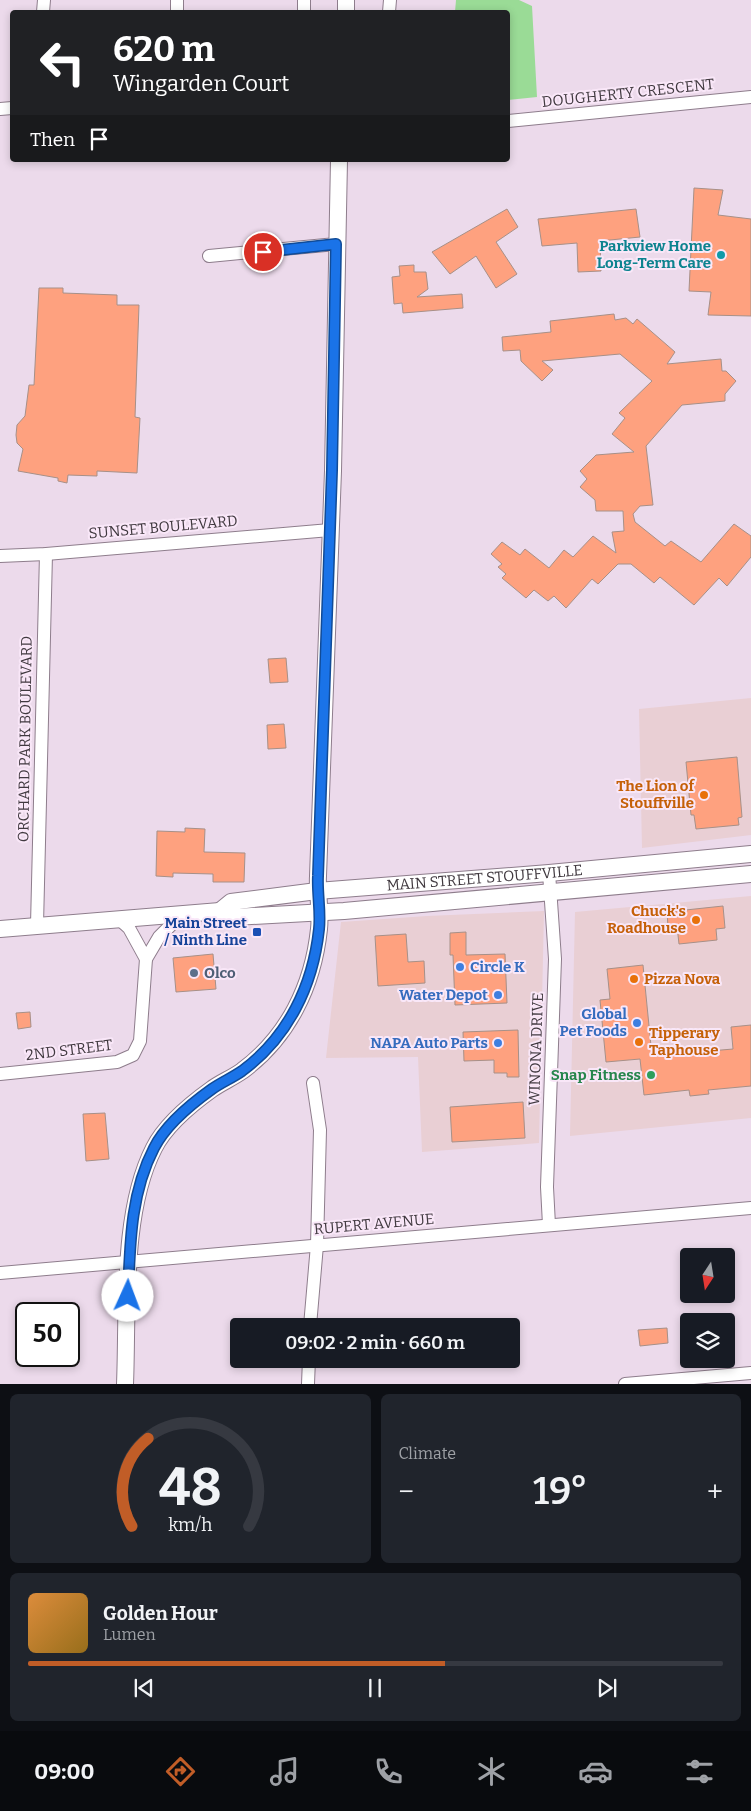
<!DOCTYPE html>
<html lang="en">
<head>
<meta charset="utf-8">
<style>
	:root { --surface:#171b24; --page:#20242c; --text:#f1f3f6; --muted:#9ea1a6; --line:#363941; --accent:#c15d27 }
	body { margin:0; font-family:Bitter,serif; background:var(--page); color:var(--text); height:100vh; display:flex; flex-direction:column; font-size:19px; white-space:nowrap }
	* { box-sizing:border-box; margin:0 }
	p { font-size:16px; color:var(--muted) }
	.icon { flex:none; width:28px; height:28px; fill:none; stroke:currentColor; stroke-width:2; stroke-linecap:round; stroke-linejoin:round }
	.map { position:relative; height:1384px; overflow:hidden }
	.drawer { display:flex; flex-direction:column; gap:10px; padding:10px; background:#0d0f14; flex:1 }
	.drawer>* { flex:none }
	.banner { position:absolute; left:10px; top:10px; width:500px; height:152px; border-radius:5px; box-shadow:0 2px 8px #0003; background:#202124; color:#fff; overflow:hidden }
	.needle { width:32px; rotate:192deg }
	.fabs { position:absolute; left:680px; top:1248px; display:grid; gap:10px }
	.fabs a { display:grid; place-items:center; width:55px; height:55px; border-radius:5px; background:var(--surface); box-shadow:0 2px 8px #0003; font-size:25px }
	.speed { position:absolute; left:15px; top:1302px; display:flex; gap:10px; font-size:25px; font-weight:700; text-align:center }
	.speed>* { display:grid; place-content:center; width:65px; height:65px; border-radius:50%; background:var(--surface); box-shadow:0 2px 8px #0003; line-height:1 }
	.speed .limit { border:2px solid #111; border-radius:8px; background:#fff; color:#111 }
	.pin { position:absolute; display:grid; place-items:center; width:42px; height:42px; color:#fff; margin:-21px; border:2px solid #fff; border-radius:50%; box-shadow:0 1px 5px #0007 }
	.me { position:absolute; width:55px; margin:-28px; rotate:2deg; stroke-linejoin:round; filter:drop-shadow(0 0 4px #0008) }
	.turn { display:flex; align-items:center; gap:18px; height:105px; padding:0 20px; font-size:22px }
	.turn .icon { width:65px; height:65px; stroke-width:2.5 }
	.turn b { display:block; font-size:35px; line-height:42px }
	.then { display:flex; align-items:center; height:48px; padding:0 20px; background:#0003; gap:10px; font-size:19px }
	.big { font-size:38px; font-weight:600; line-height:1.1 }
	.drawer .card { flex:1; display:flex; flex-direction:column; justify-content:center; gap:8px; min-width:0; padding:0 18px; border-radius:8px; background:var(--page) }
	.drawer .dial { align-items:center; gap:0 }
	.dial svg { height:130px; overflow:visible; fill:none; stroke:var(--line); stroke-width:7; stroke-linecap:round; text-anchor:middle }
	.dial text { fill:var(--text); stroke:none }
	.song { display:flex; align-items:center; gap:15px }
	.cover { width:60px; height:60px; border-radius:8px; background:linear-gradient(135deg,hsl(30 70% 55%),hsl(40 70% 35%)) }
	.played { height:5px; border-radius:2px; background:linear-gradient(90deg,var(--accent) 60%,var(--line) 60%) }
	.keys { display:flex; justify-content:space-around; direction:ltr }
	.heat { display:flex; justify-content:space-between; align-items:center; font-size:28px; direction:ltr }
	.drawer .tiles { flex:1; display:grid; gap:10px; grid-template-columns:1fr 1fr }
	.card:last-child { grid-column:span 2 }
	.trip { position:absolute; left:230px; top:1318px; width:290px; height:50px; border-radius:5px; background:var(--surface); box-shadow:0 2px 8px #0003; font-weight:600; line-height:50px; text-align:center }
	.menu { display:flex; height:80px; justify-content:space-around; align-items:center; background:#090b0e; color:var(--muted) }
	.menu .icon { width:35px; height:35px }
	.menu .active { color:var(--accent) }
	.menu b { font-size:22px; color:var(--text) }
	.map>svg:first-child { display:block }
	.commercial { fill:#e9cfd4 }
	.green { fill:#9adb96 }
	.building { fill:#fea17f; stroke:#a79088 }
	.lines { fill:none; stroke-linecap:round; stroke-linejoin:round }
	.minor-casing { stroke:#8e7d8c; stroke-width:14 }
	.major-casing { stroke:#8e7d8c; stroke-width:18 }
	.minor { stroke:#fff; stroke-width:12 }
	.major { stroke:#fff; stroke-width:16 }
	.route-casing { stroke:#114b97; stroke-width:12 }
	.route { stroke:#1a73e8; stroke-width:9 }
	.culture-dot { fill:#0f9aa8; stroke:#f9e7f8; stroke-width:2 }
	.food-dot { fill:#e8710a; stroke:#f9e7f8; stroke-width:2 }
	.transit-dot { fill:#1a4fb4; stroke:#f9e7f8; stroke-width:2 }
	.shop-dot { fill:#3f7fe0; stroke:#f9e7f8; stroke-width:2 }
	.service-dot { fill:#5c6f8a; stroke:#f9e7f8; stroke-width:2 }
	.leisure-dot { fill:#2e9e5b; stroke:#f9e7f8; stroke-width:2 }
	.labels { text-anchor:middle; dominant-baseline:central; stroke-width:4; stroke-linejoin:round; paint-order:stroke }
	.street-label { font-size:15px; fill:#40393f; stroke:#f9e7f8 }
	.culture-label { font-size:15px; font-weight:bold; fill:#0d838f; stroke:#f9e7f8; text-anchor:end }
	.food-label { font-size:15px; font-weight:bold; fill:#c56008; stroke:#f9e7f8; text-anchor:end }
	.transit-label { font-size:15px; font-weight:bold; fill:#164399; stroke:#f9e7f8; text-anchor:end }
	.shop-label { font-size:15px; font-weight:bold; fill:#366cbe; stroke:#f9e7f8; text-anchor:end }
	.service-label { font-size:15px; font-weight:bold; fill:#4e5e75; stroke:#f9e7f8; text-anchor:start }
	.leisure-label { font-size:15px; font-weight:bold; fill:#27864d; stroke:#f9e7f8; text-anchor:end }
</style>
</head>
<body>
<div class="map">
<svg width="751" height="1384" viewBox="0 0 751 1384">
	<rect width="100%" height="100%" fill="#ecdaeb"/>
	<g class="commercial">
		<polygon points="751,698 751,835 642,848 639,709"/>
		<polygon points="751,896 751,1118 570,1136 575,912"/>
		<polygon points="544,911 539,1143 422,1152 418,1057 326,1058 341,922 427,916"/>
	</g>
	<polygon class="green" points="456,0 519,0 532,6 537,97 508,100 508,12 455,12"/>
	<g class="building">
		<polygon points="694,188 723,190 718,215 751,219 751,316 708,315 711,292 689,291"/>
		<polygon points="507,209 518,227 496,242 517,274 496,288 476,256 450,274 432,252"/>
		<polygon points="636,209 640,237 600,241 601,271 578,272 577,243 542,246 538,219"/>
		<polygon points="414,265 414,272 426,272 428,289 417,297 462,294 463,308 403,313 402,303 394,304 392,277 400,276 399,266"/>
		<polygon points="39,288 63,288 63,293 117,295 117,305 139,305 135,417 140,418 137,473 97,471 97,476 68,475 67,483 58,481 58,478 18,471 23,449 17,443 16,435 17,425 25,416 29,385 34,385"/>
		<polygon points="614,314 615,320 626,318 633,324 637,319 675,352 667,364 721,359 722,371 726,371 736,381 725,394 725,401 682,405 646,446 653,505 640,506 633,514 635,522 665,546 671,541 701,562 734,524 751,536 751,557 727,586 719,578 694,605 660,577 654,583 631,564 618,564 598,584 592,579 566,608 554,596 548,601 534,590 526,598 502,578 506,574 498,567 502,564 491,554 502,542 520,555 525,549 549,568 564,550 573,557 593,536 616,553 612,532 624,531 623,511 596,511 595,500 580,487 587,479 580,471 596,455 634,452 612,434 625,418 619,413 652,381 620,354 542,361 553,370 542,381 521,361 520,350 503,351 502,337 551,332 550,321"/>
		<polygon points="286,658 288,682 270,683 268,659"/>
		<polygon points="284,724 286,748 268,749 267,725"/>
		<polygon points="737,757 742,817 738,818 739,825 696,829 694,815 691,815 686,762"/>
		<polygon points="185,828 205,829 204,852 245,853 244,882 213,882 213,874 173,873 173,877 156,876 157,831 185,832"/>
		<polygon points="723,906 725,928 716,929 717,940 679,944 677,926 668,927 667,912"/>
		<polygon points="466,932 466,955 505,954 507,1003 455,1005 453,955 450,955 450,933"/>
		<polygon points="406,934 408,962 424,961 425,983 378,986 375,936"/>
		<polygon points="213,954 216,989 176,992 173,958"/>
		<polygon points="643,965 652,1056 733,1049 731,1027 751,1025 751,1086 708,1090 709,1094 690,1096 689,1090 644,1095 640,1059 606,1062 600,1000 610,999 607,969"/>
		<polygon points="30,1012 31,1027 18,1029 16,1013"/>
		<polygon points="518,1030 519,1077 507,1077 507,1073 494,1073 494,1060 464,1061 463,1032"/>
		<polygon points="523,1102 525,1138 452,1142 450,1107"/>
		<polygon points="105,1113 109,1159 86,1161 83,1114"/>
		<polygon points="667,1328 668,1343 640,1346 638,1330"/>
	</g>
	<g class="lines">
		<g class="minor-casing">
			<g id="minor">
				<polyline points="43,12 44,0"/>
				<polyline points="177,12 177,0"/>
				<polyline points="304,12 304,0"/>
				<polyline points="389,12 390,0"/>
				<polyline points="0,109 12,108"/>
				<polyline points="508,121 751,97"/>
				<polyline points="209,256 336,244"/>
				<polyline points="0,556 46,554 330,530"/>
				<polyline points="549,873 555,959 547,1187 549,1225"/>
				<polyline points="119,919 129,928 146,959"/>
				<polyline points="37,925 46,554"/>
				<polyline points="0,1074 117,1062 133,1055 140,1041 146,959 159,937 182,914"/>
				<polyline points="0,1273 751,1208"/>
				<polyline points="310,1326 317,1245 320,1130 313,1083"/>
				<polyline points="308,1384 309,1359"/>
				<polyline points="625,1384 751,1373"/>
			</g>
		</g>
		<g class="major-casing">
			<g id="major">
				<polyline points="346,12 346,0"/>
				<path id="s1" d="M 220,911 L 231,902 L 317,891 L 549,873 L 751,854"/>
				<polyline points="0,929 220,911 235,917 344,911 751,874"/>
				<path d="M 125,1384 C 128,1312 121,1212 154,1148 C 166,1124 191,1104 212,1089 C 222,1082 232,1078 242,1071 C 288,1037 313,986 319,929 C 321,912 317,893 318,876 L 333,471 L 339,160"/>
			</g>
		</g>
		<use href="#minor" class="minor"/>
		<use href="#major" class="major"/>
	</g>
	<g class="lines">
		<g class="route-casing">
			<path id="route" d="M 128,1296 C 130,1246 130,1194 154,1148 C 166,1124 191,1104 212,1089 C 222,1082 232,1078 242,1071 C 288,1037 313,986 319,929 C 321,912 317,893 318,876 L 332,470 L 336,244 L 263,252"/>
		</g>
		<use href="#route" class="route"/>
	</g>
	<circle class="culture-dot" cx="721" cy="255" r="5"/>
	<g class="food-dot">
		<circle cx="704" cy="795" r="5"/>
		<circle cx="696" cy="920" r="5"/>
		<circle cx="634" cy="979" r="5"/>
		<circle cx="639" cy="1042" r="5"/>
	</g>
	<rect class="transit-dot" x="252" y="927" width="10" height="10" rx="2.5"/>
	<g class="shop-dot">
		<circle cx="460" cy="967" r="5"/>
		<circle cx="498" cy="995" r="5"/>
		<circle cx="637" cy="1023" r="5"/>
		<circle cx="498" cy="1043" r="5"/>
	</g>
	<circle class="service-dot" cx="194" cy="973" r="5"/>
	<circle class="leisure-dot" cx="651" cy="1075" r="5"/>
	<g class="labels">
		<g class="street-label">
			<text transform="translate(628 93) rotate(-6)">DOUGHERTY CRESCENT</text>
			<text transform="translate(163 527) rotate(-5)">SUNSET BOULEVARD</text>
			<text transform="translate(25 739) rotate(-89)">ORCHARD PARK BOULEVARD</text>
			<text stroke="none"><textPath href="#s1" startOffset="269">MAIN STREET STOUFFVILLE</textPath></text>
			<text transform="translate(536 1049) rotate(-88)">WINONA DRIVE</text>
			<text transform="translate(69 1050) rotate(-7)">2ND STREET</text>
			<text transform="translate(374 1224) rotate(-5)">RUPERT AVENUE</text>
		</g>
		<g class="culture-label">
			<text x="711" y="246">Parkview Home<tspan x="711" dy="17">Long-Term Care</tspan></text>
		</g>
		<g class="food-label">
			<text x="694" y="786">The Lion of<tspan x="694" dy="17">Stouffville</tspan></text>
			<text x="686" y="911">Chuck's<tspan x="686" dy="17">Roadhouse</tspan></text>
			<text x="644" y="979" text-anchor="start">Pizza Nova</text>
			<text x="649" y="1033" text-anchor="start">Tipperary<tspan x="649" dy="17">Taphouse</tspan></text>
		</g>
		<g class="transit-label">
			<text x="247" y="923">Main Street<tspan x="247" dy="17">/ Ninth Line</tspan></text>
		</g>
		<g class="shop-label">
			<text x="470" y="967" text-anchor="start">Circle K</text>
			<text x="488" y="995">Water Depot</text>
			<text x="627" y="1014">Global<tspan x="627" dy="17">Pet Foods</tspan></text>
			<text x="488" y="1043">NAPA Auto Parts</text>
		</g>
		<g class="service-label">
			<text x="204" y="973">Olco</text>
		</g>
		<g class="leisure-label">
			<text x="641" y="1075">Snap Fitness</text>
		</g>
	</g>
</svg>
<div class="fabs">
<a><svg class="needle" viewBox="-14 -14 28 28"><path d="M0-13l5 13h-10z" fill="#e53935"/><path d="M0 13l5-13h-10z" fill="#9ea1a6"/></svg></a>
<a><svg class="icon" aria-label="layers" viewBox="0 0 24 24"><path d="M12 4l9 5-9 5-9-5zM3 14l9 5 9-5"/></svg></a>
</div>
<div class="speed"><div class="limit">50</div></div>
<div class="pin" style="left:263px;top:252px;background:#d93025"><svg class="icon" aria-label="arrive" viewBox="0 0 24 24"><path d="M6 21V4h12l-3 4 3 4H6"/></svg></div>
<svg class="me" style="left:128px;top:1296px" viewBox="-20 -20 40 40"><circle r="19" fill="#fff"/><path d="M0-13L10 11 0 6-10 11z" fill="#1a73e8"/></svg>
<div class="trip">09:02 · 2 min · 660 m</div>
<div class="banner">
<div class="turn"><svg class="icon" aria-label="left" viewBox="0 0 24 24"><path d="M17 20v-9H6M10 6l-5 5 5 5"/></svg><div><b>620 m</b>Wingarden Court</div></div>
<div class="then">Then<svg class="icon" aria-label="arrive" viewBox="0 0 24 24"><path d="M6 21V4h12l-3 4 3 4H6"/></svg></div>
</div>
</div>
<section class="drawer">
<div class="tiles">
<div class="card dial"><svg viewBox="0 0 100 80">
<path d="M14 69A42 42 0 1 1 86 69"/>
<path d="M14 69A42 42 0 0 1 24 15" stroke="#c15d27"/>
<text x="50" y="56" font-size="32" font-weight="700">48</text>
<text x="50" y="72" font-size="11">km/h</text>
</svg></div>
<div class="card"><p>Climate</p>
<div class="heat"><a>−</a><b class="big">19°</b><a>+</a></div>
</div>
<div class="card">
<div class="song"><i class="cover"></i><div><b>Golden Hour</b><p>Lumen</p></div></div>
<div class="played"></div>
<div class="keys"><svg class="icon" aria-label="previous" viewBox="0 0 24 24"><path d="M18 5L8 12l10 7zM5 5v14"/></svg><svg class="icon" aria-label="pause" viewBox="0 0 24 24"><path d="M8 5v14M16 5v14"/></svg><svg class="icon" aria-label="next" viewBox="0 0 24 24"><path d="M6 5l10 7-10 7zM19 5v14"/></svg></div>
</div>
</div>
</section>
<nav class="menu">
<b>09:00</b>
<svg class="icon active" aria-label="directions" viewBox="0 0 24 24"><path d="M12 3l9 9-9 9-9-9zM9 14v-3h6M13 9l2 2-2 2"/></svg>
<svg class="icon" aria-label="music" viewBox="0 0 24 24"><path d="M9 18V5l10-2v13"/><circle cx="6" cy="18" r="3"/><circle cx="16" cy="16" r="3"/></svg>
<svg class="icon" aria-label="phone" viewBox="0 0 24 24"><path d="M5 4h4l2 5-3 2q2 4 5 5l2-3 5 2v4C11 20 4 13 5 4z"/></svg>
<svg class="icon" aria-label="climate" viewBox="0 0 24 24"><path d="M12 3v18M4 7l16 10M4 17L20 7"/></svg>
<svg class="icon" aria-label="car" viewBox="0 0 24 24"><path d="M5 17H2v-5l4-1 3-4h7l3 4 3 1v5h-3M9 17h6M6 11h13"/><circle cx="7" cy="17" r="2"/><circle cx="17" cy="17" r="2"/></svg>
<svg class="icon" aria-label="filters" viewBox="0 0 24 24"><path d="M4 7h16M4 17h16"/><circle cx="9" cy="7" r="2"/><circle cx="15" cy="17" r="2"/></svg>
</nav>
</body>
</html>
